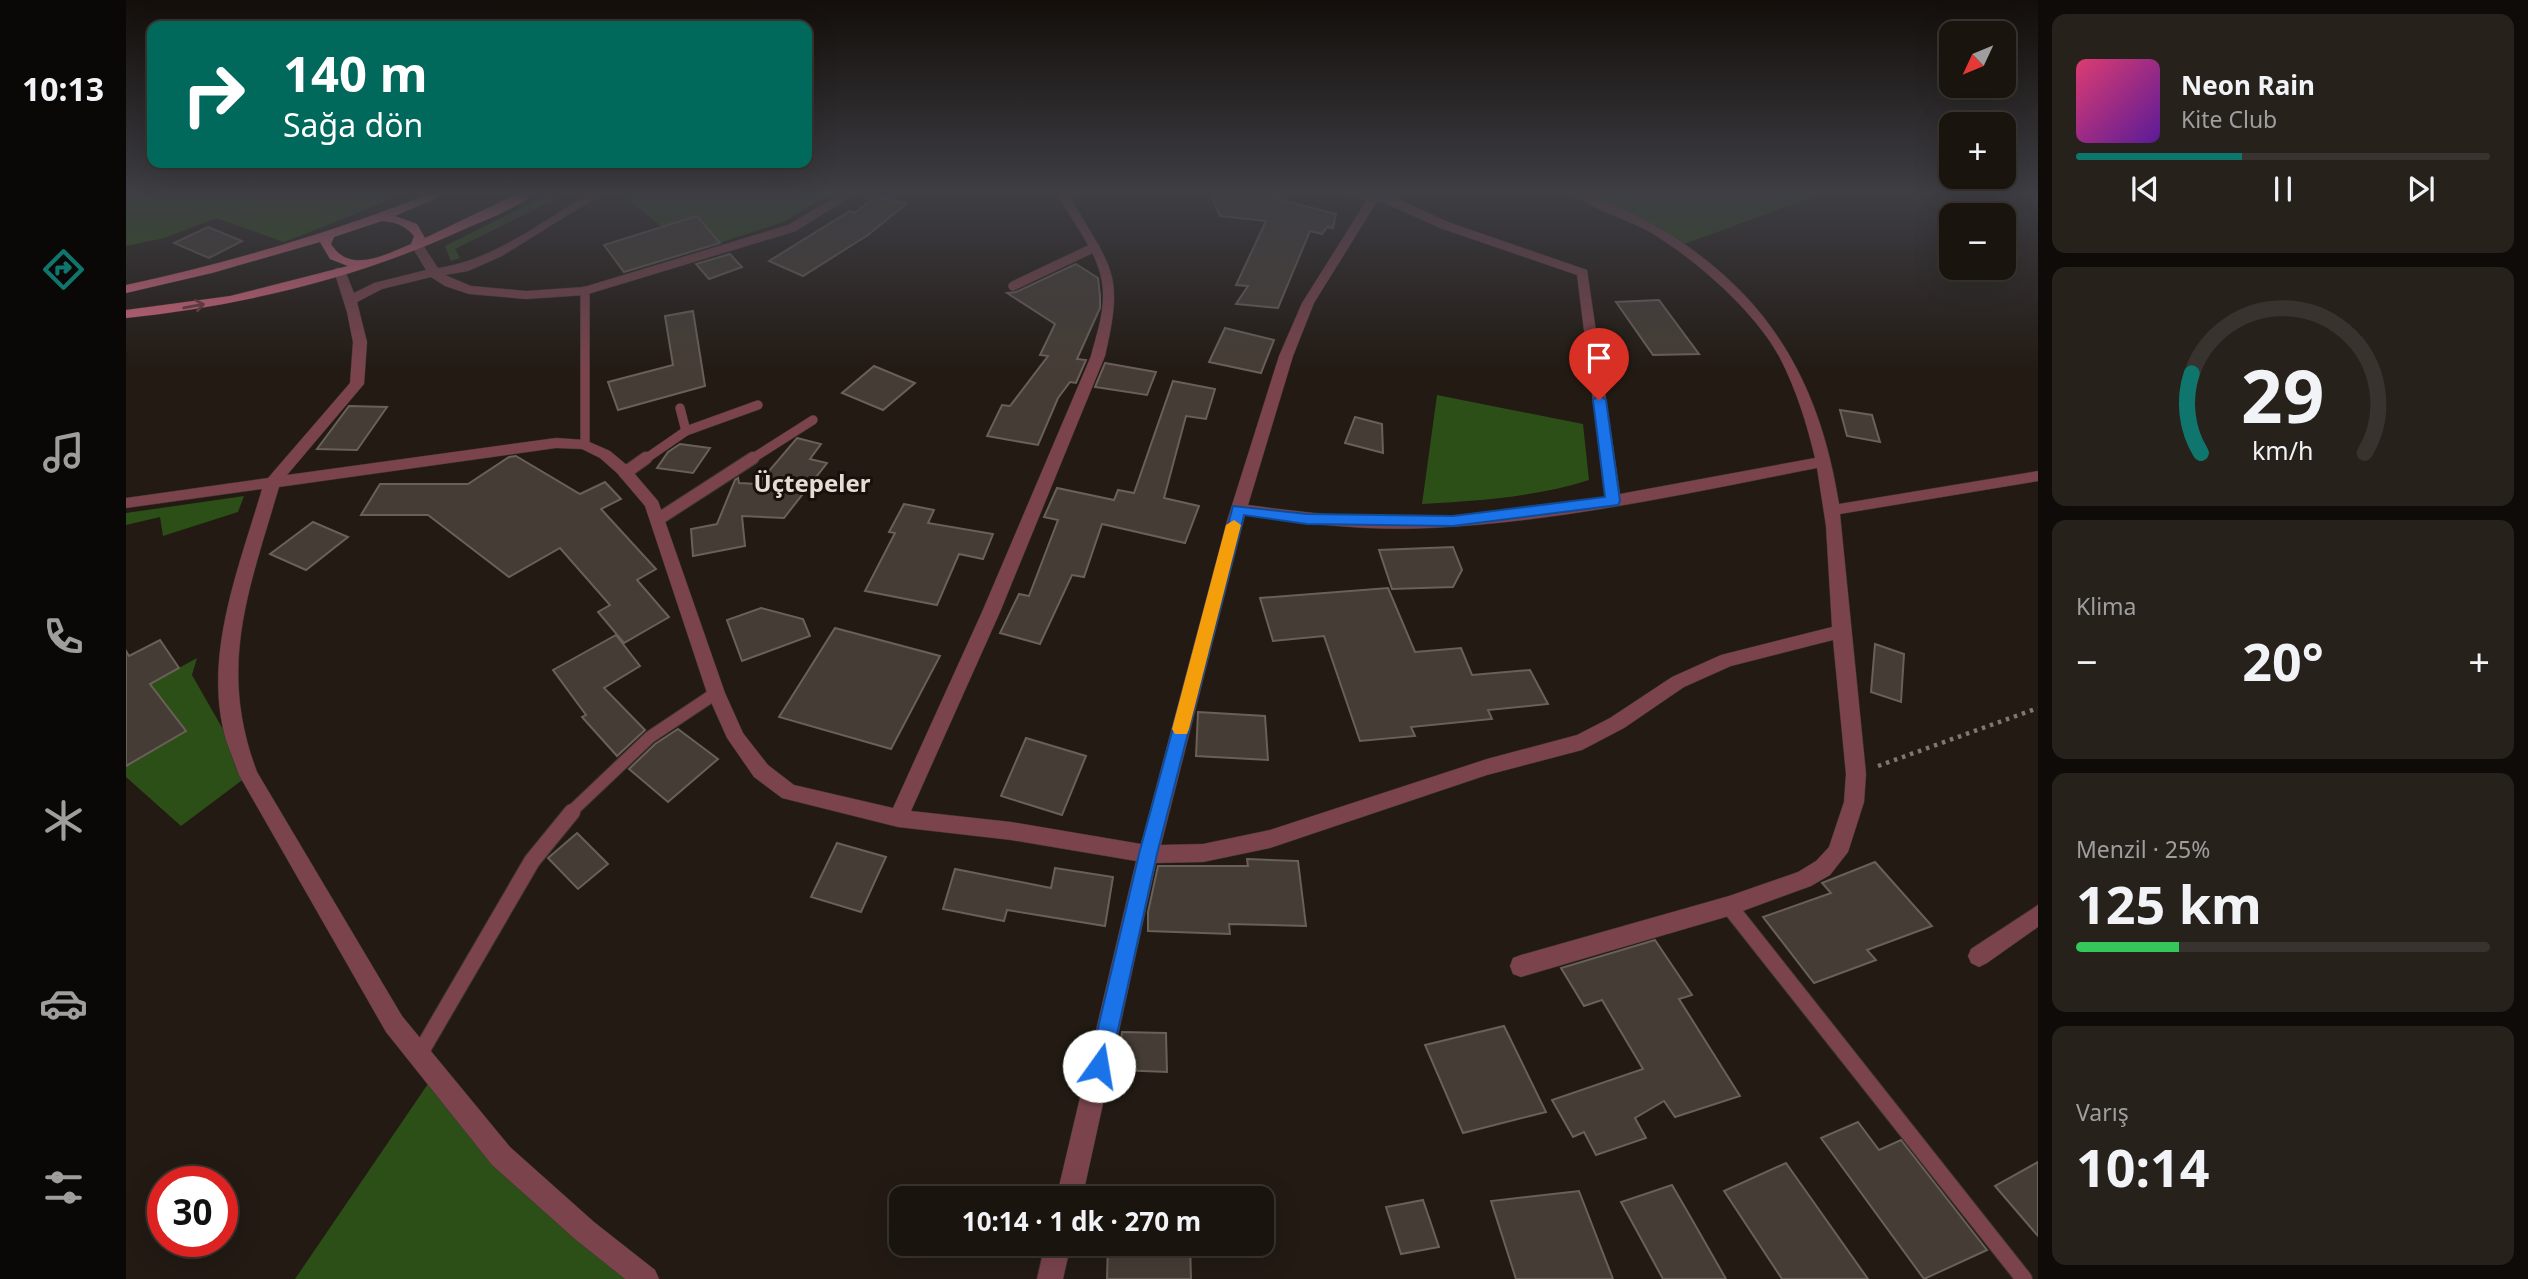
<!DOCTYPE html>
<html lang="tr">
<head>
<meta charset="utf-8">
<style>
	:root { --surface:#1a140e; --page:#27211c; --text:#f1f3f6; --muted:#9f9e9e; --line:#38332e; --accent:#0f766e }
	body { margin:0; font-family:"Noto Sans",sans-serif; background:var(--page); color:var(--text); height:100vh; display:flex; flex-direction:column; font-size:26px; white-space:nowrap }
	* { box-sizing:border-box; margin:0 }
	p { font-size:23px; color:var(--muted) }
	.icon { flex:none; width:38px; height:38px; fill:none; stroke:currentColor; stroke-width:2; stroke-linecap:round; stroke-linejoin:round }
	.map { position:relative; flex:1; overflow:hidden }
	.side { display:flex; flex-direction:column; gap:14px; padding:14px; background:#0e0b08; width:490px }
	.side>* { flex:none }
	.guide { position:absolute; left:21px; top:21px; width:665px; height:147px; border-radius:14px; box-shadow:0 7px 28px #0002,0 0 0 2px var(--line); background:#00695c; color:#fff; overflow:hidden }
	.needle { width:46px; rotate:226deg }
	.fabs { position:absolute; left:1813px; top:21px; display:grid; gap:14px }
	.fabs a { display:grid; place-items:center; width:77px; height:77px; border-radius:14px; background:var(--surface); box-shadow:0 7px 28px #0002,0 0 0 2px var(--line); font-size:35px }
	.speed { position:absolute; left:21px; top:1166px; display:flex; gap:14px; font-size:35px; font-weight:700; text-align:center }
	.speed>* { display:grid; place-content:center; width:91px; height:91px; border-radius:50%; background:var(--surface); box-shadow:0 7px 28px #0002,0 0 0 2px var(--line); line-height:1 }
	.speed .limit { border:10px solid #d22; background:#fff; color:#111 }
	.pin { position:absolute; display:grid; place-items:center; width:60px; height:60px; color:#fff; margin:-72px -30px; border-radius:50% 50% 50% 0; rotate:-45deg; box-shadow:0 0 7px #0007 }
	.pin .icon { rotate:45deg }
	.me { position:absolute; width:77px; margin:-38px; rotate:13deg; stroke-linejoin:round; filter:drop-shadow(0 0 5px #0008) }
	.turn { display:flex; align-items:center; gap:24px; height:147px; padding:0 21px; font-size:32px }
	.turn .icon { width:91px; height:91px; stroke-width:2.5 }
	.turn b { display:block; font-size:49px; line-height:60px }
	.big { font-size:52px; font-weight:700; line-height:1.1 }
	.side .card { flex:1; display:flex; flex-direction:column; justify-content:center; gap:10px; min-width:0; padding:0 24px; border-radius:14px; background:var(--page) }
	.side .dial { align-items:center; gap:0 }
	.dial svg { height:182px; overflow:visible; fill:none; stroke:var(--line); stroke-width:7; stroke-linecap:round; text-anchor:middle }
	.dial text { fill:var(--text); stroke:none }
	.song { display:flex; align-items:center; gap:21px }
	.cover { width:84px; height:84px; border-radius:10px; background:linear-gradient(135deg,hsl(340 70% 55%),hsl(270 70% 35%)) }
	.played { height:7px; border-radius:4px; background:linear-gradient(90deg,var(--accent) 40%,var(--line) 40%) }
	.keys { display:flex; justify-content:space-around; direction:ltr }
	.heat { display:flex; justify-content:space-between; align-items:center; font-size:38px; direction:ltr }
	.charge { height:10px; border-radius:5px; background:linear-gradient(90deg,#34c759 25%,var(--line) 0) }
	.trip { position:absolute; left:763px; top:1186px; width:385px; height:70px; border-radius:14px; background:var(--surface); box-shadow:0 7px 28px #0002,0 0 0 2px var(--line); font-weight:700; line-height:70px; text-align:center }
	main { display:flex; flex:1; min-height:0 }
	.menu { display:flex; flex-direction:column; width:126px; justify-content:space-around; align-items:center; background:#0a0806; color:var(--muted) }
	.menu .icon { width:49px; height:49px }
	.menu .current { color:var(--accent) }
	.menu b { font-size:32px; color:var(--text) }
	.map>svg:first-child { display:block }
	.green { fill:#2c4e17 }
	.forest { fill:#2b560d }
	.building { fill:#453d35; stroke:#696058; stroke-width:2 }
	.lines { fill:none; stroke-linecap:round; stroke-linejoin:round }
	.lane-far2-casing { stroke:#3b342d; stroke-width:10 }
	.lane-far1-casing { stroke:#3b342d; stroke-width:14 }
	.lane-casing { stroke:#3b342d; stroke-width:18 }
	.street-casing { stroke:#3b342d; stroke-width:1 }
	.primary-casing { stroke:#3b342d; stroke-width:1 }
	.path { stroke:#7f7872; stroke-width:4.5; stroke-dasharray:3.5 5; stroke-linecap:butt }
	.lane-far2 { stroke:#7b444d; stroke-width:9 }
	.lane-far1 { stroke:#7b444d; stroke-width:12 }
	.lane { stroke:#7b444d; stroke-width:16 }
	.street { fill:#7b444d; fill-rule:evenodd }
	.primary { fill:#da677e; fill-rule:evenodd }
	.oneway { stroke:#6f383f }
	.route { fill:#1a73e8; stroke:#114b97; stroke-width:2 }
	.slow { fill:#f59e0b }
	.labels { text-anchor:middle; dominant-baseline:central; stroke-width:6; stroke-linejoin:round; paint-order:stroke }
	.neighbourhood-label { font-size:24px; font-weight:bold; fill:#e7dcd3; stroke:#18110b }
</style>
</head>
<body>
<main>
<nav class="menu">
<b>10:13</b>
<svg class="icon current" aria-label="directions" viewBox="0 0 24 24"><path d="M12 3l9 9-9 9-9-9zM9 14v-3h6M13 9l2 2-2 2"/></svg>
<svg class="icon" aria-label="music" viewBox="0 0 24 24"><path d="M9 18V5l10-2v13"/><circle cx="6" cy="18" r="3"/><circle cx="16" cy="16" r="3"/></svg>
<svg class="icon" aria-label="phone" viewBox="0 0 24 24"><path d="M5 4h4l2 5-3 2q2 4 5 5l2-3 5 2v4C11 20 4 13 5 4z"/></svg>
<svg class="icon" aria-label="climate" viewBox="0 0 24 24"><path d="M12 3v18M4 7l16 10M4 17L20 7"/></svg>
<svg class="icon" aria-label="car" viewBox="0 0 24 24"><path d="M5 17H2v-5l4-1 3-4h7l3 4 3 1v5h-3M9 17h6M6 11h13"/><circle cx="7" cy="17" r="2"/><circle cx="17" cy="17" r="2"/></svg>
<svg class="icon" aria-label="filters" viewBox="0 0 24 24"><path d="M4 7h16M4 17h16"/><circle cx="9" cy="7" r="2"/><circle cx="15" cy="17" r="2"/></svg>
</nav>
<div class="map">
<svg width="1912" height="1279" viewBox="0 0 1912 1279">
	<rect width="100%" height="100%" fill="#221a13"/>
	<g class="green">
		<polygon points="244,192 283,192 207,223"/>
		<polygon points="427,192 444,192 329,249 334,258 325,261 319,246"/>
		<polygon points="492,192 708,192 657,222 594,243 571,216 536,227"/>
		<polygon points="1449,192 1700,192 1553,246 1501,216"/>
		<path d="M 1311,395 L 1457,424 L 1463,480 C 1410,497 1352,501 1296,504 Z"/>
		<polygon points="118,496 112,512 37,536 34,517 0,525 0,513"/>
		<polygon points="71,658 66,675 123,775 55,826 0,777 0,766 59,731 35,698 0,718 0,697"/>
		<polygon points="308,1075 520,1279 169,1279"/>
	</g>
	<polygon class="forest" points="0,192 244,192 207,223 158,242 90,218 38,238 0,246"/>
	<g class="building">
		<polygon points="1084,192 1152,195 1151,199 1210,214 1207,228 1201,227 1196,234 1184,231 1152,308 1110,304 1122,286 1110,285 1140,221 1094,216"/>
		<polygon points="751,196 780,204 742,235 677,276 643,261 724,211 728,213"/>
		<polygon points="571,216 594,243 498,272 478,245"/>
		<polygon points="82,227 116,241 83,258 48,243"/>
		<polygon points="604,254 616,267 583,279 570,264"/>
		<polygon points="950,264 972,278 974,296 974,308 951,359 960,360 950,383 944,382 932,398 912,445 861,436 876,405 884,406 922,356 914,355 929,324 881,293 890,292"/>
		<polygon points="1533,300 1573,354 1527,355 1490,302"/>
		<polygon points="567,311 579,386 492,410 482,382 547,365 539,316"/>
		<polygon points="1099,328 1148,340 1135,373 1083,362"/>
		<polygon points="979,363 1030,372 1021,395 969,387"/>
		<polygon points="748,366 789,383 757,410 716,393"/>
		<polygon points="1047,381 1089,389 1080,419 1060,416 1038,498 1073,506 1059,543 976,524 958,577 946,575 914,644 874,633 893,594 903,596 932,520 918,517 931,488 988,500 992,490 1008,493"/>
		<polygon points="223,406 261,407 231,450 191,449"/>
		<polygon points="1714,410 1746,415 1754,442 1721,436"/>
		<polygon points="1229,417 1256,424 1257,453 1219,443"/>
		<polygon points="671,438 695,444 684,459 701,463 658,518 616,516 619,546 567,556 565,529 591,524 609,480 612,478 613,483 632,484"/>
		<polygon points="554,444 584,448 567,473 531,468 542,452"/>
		<polygon points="390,456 454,494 479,482 495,499 475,509 530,569 511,580 543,617 498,643 472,612 484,605 434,548 383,577 302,515 235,515 254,484 342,484 383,457"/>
		<polygon points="778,504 808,510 802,523 867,534 857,559 833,554 811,605 739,591 769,533 763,532"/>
		<polygon points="187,522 222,537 180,570 144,554"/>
		<polygon points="1327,547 1336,570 1327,587 1266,589 1253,550"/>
		<polygon points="1262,588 1289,652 1335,648 1346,675 1404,670 1422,704 1362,710 1366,719 1285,727 1289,736 1234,741 1198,636 1147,641 1134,598"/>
		<polygon points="635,608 677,619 684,636 616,661 601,620"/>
		<polygon points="709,628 814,656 765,749 653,717"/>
		<polygon points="490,635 514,666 478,688 519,730 491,756 456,717 460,715 427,670"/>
		<polygon points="34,640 53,668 24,684 60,731 0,766 0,651 3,656"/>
		<polygon points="1749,644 1778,654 1775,702 1745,692"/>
		<polygon points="1072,712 1139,716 1142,760 1070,756"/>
		<polygon points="552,729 592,759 542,802 503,769 529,744"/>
		<polygon points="900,738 960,756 936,815 875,796"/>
		<polygon points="451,833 482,864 452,889 422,858"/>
		<polygon points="711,843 760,857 735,912 685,897"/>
		<polygon points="1121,859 1172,861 1180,926 1103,924 1104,934 1022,931 1022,912 1032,866 1122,866"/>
		<polygon points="1749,862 1806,926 1741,950 1750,960 1688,983 1637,917 1705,893 1696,883"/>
		<polygon points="929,868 987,877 979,926 881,910 878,921 817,909 829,869 925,888"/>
		<polygon points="1529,940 1566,995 1553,999 1614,1096 1549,1117 1538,1101 1509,1118 1520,1138 1470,1155 1458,1132 1447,1137 1426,1100 1517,1069 1476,1000 1458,1006 1435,968"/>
		<polygon points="1378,1026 1420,1112 1337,1133 1299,1045"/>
		<polygon points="996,1032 1040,1033 1041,1072 992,1070"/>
		<polygon points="1732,1122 1753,1150 1775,1140 1861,1250 1798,1279 1695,1138"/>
		<polygon points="1912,1162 1912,1236 1869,1186"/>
		<polygon points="1660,1163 1742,1279 1656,1279 1598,1191"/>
		<polygon points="1546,1185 1564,1216 1600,1279 1537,1279 1495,1202"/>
		<polygon points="1453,1191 1487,1279 1390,1279 1365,1201"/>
		<polygon points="1297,1200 1313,1247 1275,1254 1260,1207"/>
		<polygon points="982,1244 1064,1244 1065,1279 981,1279"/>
	</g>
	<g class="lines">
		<g class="lane-far2-casing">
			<g id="lane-far2">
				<polyline points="887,286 969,247"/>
				<polyline points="459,291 459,445"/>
				<polyline points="560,431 632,405"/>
				<polyline points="518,460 560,431 554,408"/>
				<polyline points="624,460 687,420"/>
			</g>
		</g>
		<g class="lane-far1-casing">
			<g id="lane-far1">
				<polyline points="499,473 520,458"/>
				<polyline points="531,520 627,458"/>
				<polyline points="444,813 524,737 590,693"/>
			</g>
		</g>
		<g class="lane-casing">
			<g id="lane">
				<polyline points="1603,906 1898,1279"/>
				<polyline points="293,1055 406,861 446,812"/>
			</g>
		</g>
		<g class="street-casing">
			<g id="street">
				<path d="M 465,192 L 479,192 L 376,256 L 342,271 L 319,275 L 345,286 L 400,291 L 458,287 L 662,225 L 718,192 L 732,192 L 670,231 L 459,295 L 400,299 L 343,294 L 319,286 L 305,277 L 256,289 L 231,302 L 241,342 L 238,384 L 161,475 L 430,438 L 459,440 L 484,451 L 502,466 L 532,501 L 599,693 L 617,733 L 642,765 L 668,785 L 767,808 L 856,612 L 965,356 C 970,336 977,317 977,296 C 978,257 947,225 930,192 L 964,192 L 945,198 C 985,270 999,270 979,356 L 874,612 L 785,811 L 885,822 L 1015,844 L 1101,521 L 1153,356 L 1176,303 L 1242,198 L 1221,195 L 1215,192 L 1257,192 L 1322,222 L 1461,270 L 1494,494 L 1689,458 C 1681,424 1670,389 1654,358 C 1629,311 1569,259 1524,232 C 1503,220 1458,206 1443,192 L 1458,192 C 1486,204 1514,216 1540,232 C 1645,297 1694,384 1713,504 L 1912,471 L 1912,481 L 1714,514 L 1740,774 L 1738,802 L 1722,852 L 1704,875 L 1685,886 L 1603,916 L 1395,977 L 1387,974 L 1384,966 L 1387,958 L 1395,955 L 1603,896 L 1672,872 L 1690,861 L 1703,847 L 1718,802 L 1720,774 L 1707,640 L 1605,666 L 1558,687 L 1498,728 L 1456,750 L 1361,775 L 1144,848 L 1077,862 L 1030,863 L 956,1199 L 930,1199 L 1010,861 L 885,840 L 772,827 L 656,798 L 628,777 L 601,738 L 581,693 L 519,506 L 491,473 L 474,458 L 456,449 L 430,448 L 153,487 C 123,590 91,666 131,772 L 276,1016 L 384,1147 L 468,1222 L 529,1270 L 533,1279 L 499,1279 L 450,1240 L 366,1165 L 260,1032 L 113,775 C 109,763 104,752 100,740 C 76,657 113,568 136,489 L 0,508 L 0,498 L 142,478 L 224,383 L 227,342 L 221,312 L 208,271 L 210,268 L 218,268 L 228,293 L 248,283 L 300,270 L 285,245 L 287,242 L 295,242 L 312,268 C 368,260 417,221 465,192 ZM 1252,200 L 1314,228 L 1451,275 L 1479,497 C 1412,508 1344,517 1276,517 C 1225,518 1173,512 1122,505 L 1167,356 L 1188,303 ZM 1691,468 L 1700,526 L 1706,627 L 1595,655 L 1546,677 L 1484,718 L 1451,735 L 1361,759 L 1144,830 L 1077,844 L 1035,845 L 1119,515 C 1180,524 1242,531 1303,528 C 1434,522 1563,493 1691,468 Z"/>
				<polygon points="1912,905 1912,927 1861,963 1853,967 1845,963 1842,956 1845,949"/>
				<polygon points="919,1244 945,1244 937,1279 911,1279"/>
			</g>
		</g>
		<g class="primary-casing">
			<path id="primary" d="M 308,192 L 324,192 L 269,216 L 291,224 L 299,238 L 395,192 L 409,192 C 392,208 364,218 343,227 C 234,278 119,305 0,318 L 0,310 L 104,296 L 222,266 L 204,259 L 194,242 L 86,273 L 0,293 L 0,285 C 106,262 208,232 308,192 ZM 256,221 C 269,222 279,225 288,236 L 285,244 C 260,254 224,275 205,244 L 208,237 Z"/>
		</g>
		<polyline class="path" points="1752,766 1912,708"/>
		<use href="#lane-far2" class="lane-far2"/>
		<use href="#lane-far1" class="lane-far1"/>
		<use href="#lane" class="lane"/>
		<use href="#street" class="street"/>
		<use href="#primary" class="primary"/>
	</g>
	<defs><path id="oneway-shaft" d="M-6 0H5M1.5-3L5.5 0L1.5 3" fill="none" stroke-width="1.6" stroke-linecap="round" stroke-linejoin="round" transform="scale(1.75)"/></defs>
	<use class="oneway" href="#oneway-shaft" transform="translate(68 306) rotate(-10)"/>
	<linearGradient id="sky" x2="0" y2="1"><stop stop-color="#130e0a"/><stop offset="0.52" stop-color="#3e3e44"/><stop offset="1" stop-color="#3e3e44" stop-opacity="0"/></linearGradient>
	<rect width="1912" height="371" fill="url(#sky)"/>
	<polygon class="route" points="1473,395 1480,400 1494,501 1492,505 1327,526 1181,524 1118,515 1031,854 984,1066 981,1074 973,1077 966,1074 963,1066 1013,854 1107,506 1181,514 1327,516 1479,497 1467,400"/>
	<polygon class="slow" points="1108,520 1115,525 1063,729 1061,734 1049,734 1046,729 1100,525"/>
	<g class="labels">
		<g class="neighbourhood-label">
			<text x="686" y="482">Üçtepeler</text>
		</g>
	</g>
</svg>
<div class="fabs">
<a><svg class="needle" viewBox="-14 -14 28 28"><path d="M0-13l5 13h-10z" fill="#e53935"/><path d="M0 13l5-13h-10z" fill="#9f9e9e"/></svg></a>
<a>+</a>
<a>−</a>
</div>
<div class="speed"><div class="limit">30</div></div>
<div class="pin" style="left:1473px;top:400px;background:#d93025"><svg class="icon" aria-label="arrive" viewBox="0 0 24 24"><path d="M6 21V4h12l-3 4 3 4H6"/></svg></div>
<svg class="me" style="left:973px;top:1066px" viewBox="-20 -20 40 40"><circle r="19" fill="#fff"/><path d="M0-13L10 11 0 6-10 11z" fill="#1a73e8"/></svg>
<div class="trip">10:14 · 1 dk · 270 m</div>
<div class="guide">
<div class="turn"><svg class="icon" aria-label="right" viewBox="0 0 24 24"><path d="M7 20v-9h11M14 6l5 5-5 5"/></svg><div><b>140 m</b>Sağa dön</div></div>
</div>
</div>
<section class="side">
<div class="card">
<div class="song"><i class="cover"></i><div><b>Neon Rain</b><p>Kite Club</p></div></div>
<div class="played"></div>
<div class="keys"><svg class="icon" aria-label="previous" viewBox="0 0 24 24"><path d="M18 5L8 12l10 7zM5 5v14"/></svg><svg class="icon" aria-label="pause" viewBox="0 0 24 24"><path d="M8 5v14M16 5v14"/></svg><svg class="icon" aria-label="next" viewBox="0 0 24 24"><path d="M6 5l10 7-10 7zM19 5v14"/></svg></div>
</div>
<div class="card dial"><svg viewBox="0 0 100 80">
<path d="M14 69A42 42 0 1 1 86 69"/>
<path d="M14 69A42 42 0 0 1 10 34" stroke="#0f766e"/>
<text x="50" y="56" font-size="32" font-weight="700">29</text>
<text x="50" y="72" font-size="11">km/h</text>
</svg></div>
<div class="card"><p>Klima</p>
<div class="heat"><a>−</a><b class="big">20°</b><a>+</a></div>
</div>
<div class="card"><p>Menzil · 25%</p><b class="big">125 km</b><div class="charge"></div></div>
<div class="card"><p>Varış</p><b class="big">10:14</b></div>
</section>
</main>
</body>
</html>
